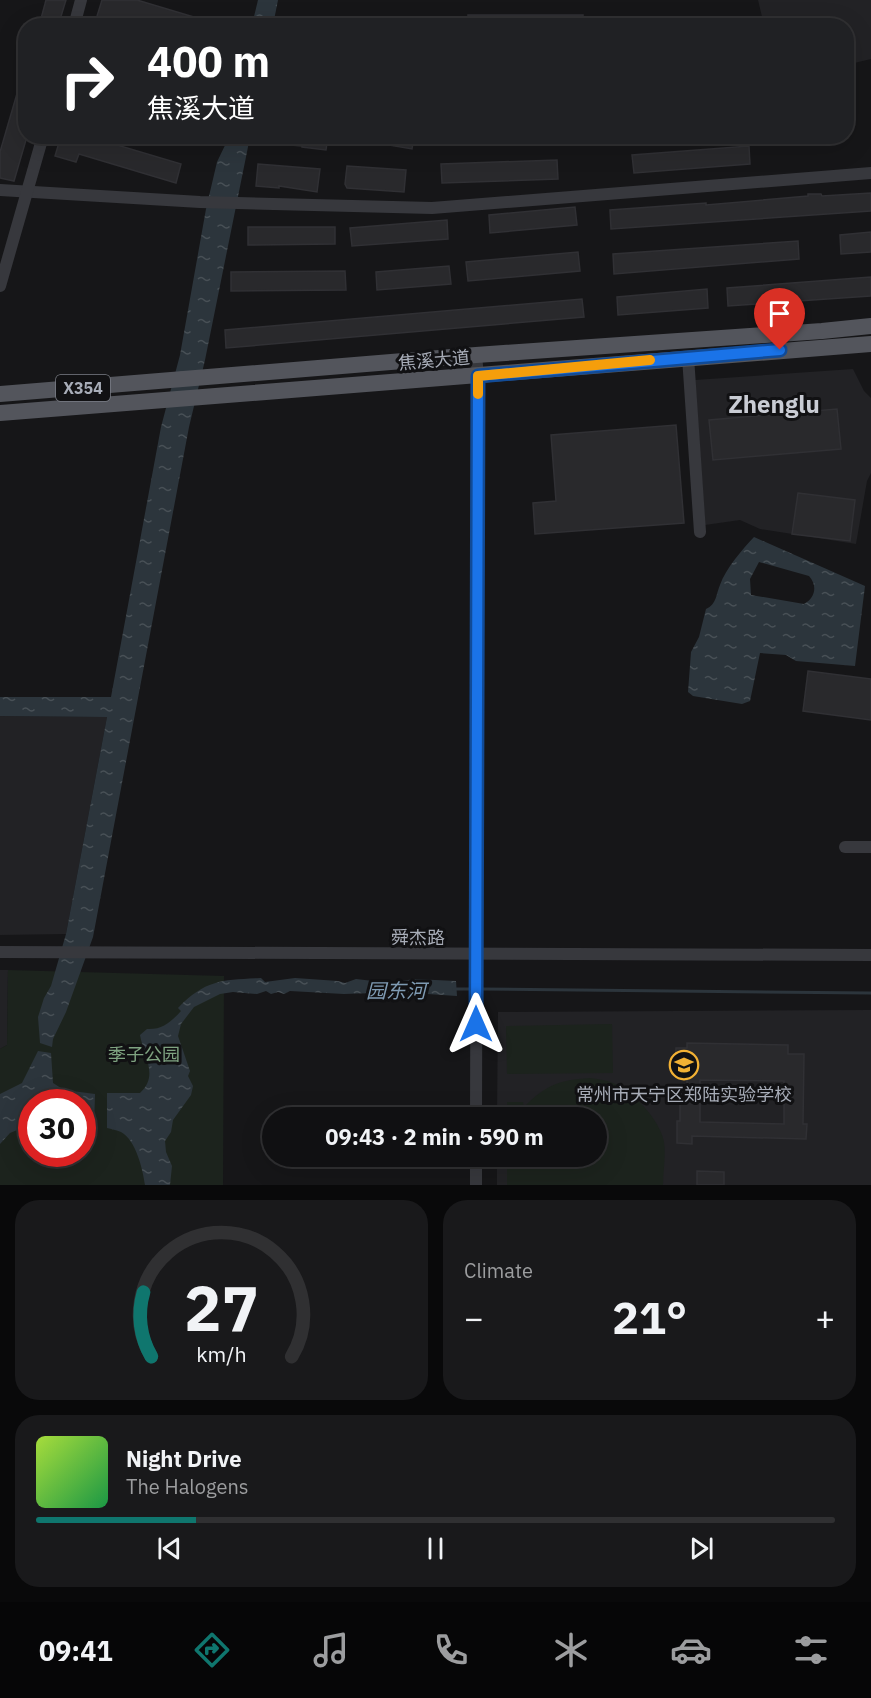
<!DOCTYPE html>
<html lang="en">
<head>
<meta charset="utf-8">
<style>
	:root { --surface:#101012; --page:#19191b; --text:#f1f3f6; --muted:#9c9d9f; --line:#303032; --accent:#0f766e }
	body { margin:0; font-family:"IBM Plex Sans","Noto Sans SC",sans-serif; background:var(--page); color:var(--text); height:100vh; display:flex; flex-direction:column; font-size:22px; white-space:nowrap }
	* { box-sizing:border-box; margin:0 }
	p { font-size:20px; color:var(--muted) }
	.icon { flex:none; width:33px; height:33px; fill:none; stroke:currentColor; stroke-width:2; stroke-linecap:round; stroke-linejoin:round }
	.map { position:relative; height:1185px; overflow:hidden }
	.details { display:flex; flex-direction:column; gap:15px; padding:15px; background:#09090a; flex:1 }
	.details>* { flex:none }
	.hud { position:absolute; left:18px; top:18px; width:836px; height:126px; border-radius:24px; box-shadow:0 6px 24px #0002,0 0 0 2px var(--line); background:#202124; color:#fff; overflow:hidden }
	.speed { position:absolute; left:18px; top:1089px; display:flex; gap:12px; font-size:30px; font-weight:700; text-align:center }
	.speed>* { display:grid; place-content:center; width:78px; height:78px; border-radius:50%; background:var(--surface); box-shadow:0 6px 24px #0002,0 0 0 2px var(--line); line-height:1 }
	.speed .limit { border:9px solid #d22; background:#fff; color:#111 }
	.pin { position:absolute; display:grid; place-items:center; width:51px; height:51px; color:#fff; margin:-62px -26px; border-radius:50% 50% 50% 0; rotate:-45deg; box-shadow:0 0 6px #0007 }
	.pin .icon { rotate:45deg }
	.me { position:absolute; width:66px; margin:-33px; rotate:0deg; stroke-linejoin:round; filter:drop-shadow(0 0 4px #0008) }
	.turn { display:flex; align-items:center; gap:21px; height:126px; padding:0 30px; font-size:27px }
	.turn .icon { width:78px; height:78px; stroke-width:2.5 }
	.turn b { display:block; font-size:42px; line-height:51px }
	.big { font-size:45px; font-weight:800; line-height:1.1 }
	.details .tile { flex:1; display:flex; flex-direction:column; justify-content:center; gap:9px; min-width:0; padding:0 21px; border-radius:24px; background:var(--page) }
	.details .dial { align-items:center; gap:0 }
	.dial svg { height:156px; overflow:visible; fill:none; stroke:var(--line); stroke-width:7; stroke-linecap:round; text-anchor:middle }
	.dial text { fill:var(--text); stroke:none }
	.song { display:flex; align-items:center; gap:18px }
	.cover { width:72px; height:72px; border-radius:9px; background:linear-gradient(135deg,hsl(80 70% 55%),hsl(140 70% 35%)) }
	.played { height:6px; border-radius:3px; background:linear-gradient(90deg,var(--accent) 20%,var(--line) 20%) }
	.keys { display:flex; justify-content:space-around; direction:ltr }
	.heat { display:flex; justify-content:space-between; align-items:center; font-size:33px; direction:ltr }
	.details .tiles { flex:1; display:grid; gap:15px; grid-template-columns:1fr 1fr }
	.tile:last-child { grid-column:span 2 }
	.trip { position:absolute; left:262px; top:1107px; width:345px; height:60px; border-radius:30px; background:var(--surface); box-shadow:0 6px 24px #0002,0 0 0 2px var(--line); font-weight:800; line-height:60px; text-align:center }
	.tabs { display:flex; height:96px; justify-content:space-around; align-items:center; background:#060607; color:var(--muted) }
	.tabs .icon { width:42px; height:42px }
	.tabs .current { color:var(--accent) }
	.tabs b { font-size:27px; color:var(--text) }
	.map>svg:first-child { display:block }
	.built { fill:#222225 }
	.park { fill:#1c231d; fill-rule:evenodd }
	.water { fill:url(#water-ripples); fill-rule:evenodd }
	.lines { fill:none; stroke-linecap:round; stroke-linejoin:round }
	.stream { stroke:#2c353c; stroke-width:3 }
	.building { fill:#29292c; stroke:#303034; stroke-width:1.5; fill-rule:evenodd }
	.minor { stroke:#37383d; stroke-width:12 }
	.major { stroke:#53555c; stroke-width:16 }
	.route-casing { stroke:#114b97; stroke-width:15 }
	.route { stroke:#1a73e8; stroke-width:10 }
	.slow { stroke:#f59e0b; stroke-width:10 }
	.labels { text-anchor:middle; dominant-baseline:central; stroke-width:6; stroke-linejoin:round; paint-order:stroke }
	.shield { fill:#111113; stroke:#7b7e86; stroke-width:1.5 }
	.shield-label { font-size:16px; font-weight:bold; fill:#a8adb8 }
	.street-label { font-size:18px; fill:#a8adb8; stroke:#111113 }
	.park-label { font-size:18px; fill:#7fa381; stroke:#111113 }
	.poi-label { font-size:18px; fill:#a8adb8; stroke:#111113 }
	.water-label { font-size:20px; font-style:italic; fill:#7f9bb3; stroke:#111113 }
	.district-label { font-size:24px; font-weight:bold; fill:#c9ccd4; stroke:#111113 }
</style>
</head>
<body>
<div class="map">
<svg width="871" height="1185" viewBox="0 0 871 1185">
	<defs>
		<pattern id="water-ripples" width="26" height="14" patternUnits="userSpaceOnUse" patternTransform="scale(1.5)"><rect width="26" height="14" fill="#2c353c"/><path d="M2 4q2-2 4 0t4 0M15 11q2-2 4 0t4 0" fill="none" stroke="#485056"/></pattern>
	</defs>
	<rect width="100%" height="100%" fill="#161618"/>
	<g class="built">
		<polygon points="758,0 871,0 871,59 846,65 846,26 764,25"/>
		<polygon points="853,369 864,391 871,398 871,473 867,481 856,544 760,529 740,520 705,525 695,380"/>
		<polygon points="0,716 107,717 66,934 0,935"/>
		<polygon points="0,970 8,970 7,1045 0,1049"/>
		<polygon points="871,1010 871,1185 497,1185 497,1157 597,1156 597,1118 497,1117 498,1012"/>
	</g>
	<g class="park">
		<path d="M 8,970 L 224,976 L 223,1185 L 0,1185 L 0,1049 L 7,1045 ZM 32,1102 L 82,1102 L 82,1154 L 32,1154 Z"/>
		<polygon points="612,1024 613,1073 507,1074 506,1026"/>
		<path d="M 590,1078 C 597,1079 606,1080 613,1083 C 634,1092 660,1120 664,1142 C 666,1156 663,1172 663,1185 L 507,1185 L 507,1157 L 597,1156 L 597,1118 L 507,1117 L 507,1102 L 523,1102 L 524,1107 C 546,1085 559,1080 590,1078 Z"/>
	</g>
	<g class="water">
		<polygon points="258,0 278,0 273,25 252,25"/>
		<polygon points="229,137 250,137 205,360 189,427 93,937 66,1012 53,1039 52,1047 40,1043 38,1017 44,998 51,986 66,934 107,717 0,716 0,697 111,697 161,427 180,355 206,209 217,162"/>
		<path d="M 754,537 L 865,586 L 855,666 L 796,661 L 786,655 L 760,653 L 750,701 L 742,704 L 693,696 L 688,692 L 691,652 L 699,637 L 706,609 C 717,604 716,594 720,585 C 726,568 742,550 754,537 ZM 759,562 L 809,576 C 818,586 815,598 804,604 L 751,595 L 750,579 Z"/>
		<path d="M 261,978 L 265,982 L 295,978 L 338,981 L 345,983 L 356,979 L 390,983 L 414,979 L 456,981 L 457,996 L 398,992 L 344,994 L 290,991 L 284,994 L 278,992 L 271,994 L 266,991 L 257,994 L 233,992 L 220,994 L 194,1007 L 181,1024 L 178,1036 L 190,1071 L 188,1076 L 193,1086 L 191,1095 L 173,1120 L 171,1132 L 165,1141 L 166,1152 L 172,1166 L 170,1185 L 145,1185 C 143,1170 136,1140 121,1132 C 117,1130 111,1129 107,1128 L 107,1093 L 140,1093 C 159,1076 144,1057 140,1035 L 147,1029 C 162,1030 171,1022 181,1011 L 178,1008 C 206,979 223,980 261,978 Z"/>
		<polygon points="38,1051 51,1053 53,1083 64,1090 95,1094 94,1126 83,1121 82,1102 32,1102 31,1124 10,1133 0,1144 0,1094 22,1083"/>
	</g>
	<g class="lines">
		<g class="stream">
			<polyline points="454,989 474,989"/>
			<polyline points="481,989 871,993"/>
		</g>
	</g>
	<g class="building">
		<polygon points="46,0 66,0 58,26 39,26"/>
		<polygon points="102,0 137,0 214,23 213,26 144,26 120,18 117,26 94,26"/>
		<rect x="468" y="15" width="115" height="11"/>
		<polygon points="23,73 26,73 26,140 14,181 0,178 0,152"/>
		<polygon points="61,136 87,136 181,164 176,183 79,154 76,162 55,156"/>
		<polygon points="268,136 328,136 326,150 302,147 302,146 268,143"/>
		<polygon points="366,136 414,136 412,149 365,141"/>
		<polygon points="749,146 750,164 634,173 632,155"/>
		<polygon points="557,160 558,179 442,183 441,164"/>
		<polygon points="258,164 320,169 317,192 279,186 279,188 256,186"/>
		<polygon points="347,166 406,170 404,192 347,188 345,184"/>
		<polygon points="871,193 871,211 611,229 610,210 706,203 706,205 808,196 808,194 821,194 822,196"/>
		<polygon points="575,207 577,225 490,233 489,215"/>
		<polygon points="447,220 448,239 352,246 350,228"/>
		<polygon points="248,227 335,227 335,244 248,245"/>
		<polygon points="871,232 871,252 841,254 840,235"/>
		<polygon points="798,241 799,259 614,274 613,254"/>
		<polygon points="578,252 580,271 468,281 466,262"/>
		<polygon points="449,266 451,284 377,290 376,272"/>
		<polygon points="345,271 346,290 231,291 231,272"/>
		<polygon points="871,277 871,296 728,306 727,288"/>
		<polygon points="707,289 708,308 618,315 617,297"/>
		<polygon points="582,299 584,317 226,348 225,330"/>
		<polygon points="837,409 841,449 713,460 709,420"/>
		<polygon points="676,425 684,523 535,534 533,503 556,501 551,435"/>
		<polygon points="798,493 855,500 850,541 792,534"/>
		<polygon points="808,671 871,679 871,720 803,711"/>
		<path d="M 687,1043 L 788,1045 L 788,1054 L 804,1054 L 803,1124 L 807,1124 L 806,1139 L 692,1136 L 692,1144 L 677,1143 L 677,1121 L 680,1121 L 680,1091 L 687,1091 L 687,1071 L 675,1071 L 676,1048 L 687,1048 ZM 700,1080 L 784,1081 L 784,1124 L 700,1122 Z"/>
		<polygon points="697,1171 724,1172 724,1185 697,1185"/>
	</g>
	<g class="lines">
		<g class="minor">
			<polyline points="74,26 81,0"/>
			<polyline points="0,190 200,202 432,208 871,173"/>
			<polyline points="0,286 43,136"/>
			<polyline points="688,357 700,532"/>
			<polyline points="845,847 871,847"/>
			<polyline points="0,952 871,955"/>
			<polyline points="476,1118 478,376 476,355"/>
			<polyline points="476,1156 476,1185"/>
		</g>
		<g class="major">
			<polyline points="0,394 476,355 822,331 871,326"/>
			<polyline points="0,413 871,344"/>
		</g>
	</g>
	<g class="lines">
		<g class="route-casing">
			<polyline id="route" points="476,1024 478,376 780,350"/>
		</g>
		<use href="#route" class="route"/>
		<polyline class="slow" points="478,394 478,376 650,360"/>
	</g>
	<defs>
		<g id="school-ring" transform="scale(1.5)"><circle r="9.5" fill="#111113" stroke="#f2b134" stroke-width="1.5"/><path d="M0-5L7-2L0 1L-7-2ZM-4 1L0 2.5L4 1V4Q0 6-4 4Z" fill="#f2b134"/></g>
	</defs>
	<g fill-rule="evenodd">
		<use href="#school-ring" x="684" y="1065"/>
	</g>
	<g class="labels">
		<rect class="shield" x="56" y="375" width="54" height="26" rx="4.5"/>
		<g class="shield-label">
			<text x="83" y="388">X354</text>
		</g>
		<g class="street-label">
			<text transform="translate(434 360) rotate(-5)">焦溪大道</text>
			<text x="418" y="937">舜杰路</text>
		</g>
		<g class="park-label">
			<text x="144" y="1054">季子公园</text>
		</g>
		<g class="poi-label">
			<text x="684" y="1094">常州市天宁区郑陆实验学校</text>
		</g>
		<g class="water-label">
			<text x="396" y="990">园东河</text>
		</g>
		<g class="district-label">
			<text x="774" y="404">Zhenglu</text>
		</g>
	</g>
</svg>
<div class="speed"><div class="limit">30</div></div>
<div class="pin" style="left:780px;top:350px;background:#d93025"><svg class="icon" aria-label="arrive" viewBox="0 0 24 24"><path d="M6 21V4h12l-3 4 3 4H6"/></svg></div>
<svg class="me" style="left:476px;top:1024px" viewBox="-20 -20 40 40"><path d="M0-17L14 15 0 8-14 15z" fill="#1a73e8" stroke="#fff" stroke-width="4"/></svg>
<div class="trip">09:43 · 2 min · 590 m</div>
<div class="hud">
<div class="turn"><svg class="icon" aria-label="right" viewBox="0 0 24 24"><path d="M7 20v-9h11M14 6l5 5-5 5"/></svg><div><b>400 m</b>焦溪大道</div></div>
</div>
</div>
<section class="details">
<div class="tiles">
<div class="tile dial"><svg viewBox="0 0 100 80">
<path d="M14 69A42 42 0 1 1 86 69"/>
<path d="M14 69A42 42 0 0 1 10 36" stroke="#0f766e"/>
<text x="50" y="56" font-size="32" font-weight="700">27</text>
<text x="50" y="72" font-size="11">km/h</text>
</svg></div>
<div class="tile"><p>Climate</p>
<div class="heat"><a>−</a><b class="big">21°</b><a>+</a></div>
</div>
<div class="tile">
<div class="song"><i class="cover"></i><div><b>Night Drive</b><p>The Halogens</p></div></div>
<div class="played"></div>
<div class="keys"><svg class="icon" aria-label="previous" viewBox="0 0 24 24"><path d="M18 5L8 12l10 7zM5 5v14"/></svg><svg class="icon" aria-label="pause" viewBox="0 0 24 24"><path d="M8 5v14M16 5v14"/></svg><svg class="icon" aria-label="next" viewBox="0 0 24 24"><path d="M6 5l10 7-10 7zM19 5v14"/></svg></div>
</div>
</div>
</section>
<nav class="tabs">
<b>09:41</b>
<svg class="icon current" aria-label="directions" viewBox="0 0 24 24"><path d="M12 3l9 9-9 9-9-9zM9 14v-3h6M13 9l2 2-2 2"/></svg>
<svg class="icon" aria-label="music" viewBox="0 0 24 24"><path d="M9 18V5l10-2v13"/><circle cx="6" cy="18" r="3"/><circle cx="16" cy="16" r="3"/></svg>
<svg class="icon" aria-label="phone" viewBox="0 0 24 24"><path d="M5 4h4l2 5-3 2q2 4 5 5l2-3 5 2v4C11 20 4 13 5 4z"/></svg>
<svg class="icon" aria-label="climate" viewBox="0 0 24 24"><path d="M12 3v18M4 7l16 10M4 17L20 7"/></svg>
<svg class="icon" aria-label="car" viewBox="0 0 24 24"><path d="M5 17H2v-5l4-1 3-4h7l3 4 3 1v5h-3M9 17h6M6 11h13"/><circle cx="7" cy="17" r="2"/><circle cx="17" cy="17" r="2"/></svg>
<svg class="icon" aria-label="filters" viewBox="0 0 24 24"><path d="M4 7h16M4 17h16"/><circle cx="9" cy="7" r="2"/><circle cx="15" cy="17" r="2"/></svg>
</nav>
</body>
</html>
